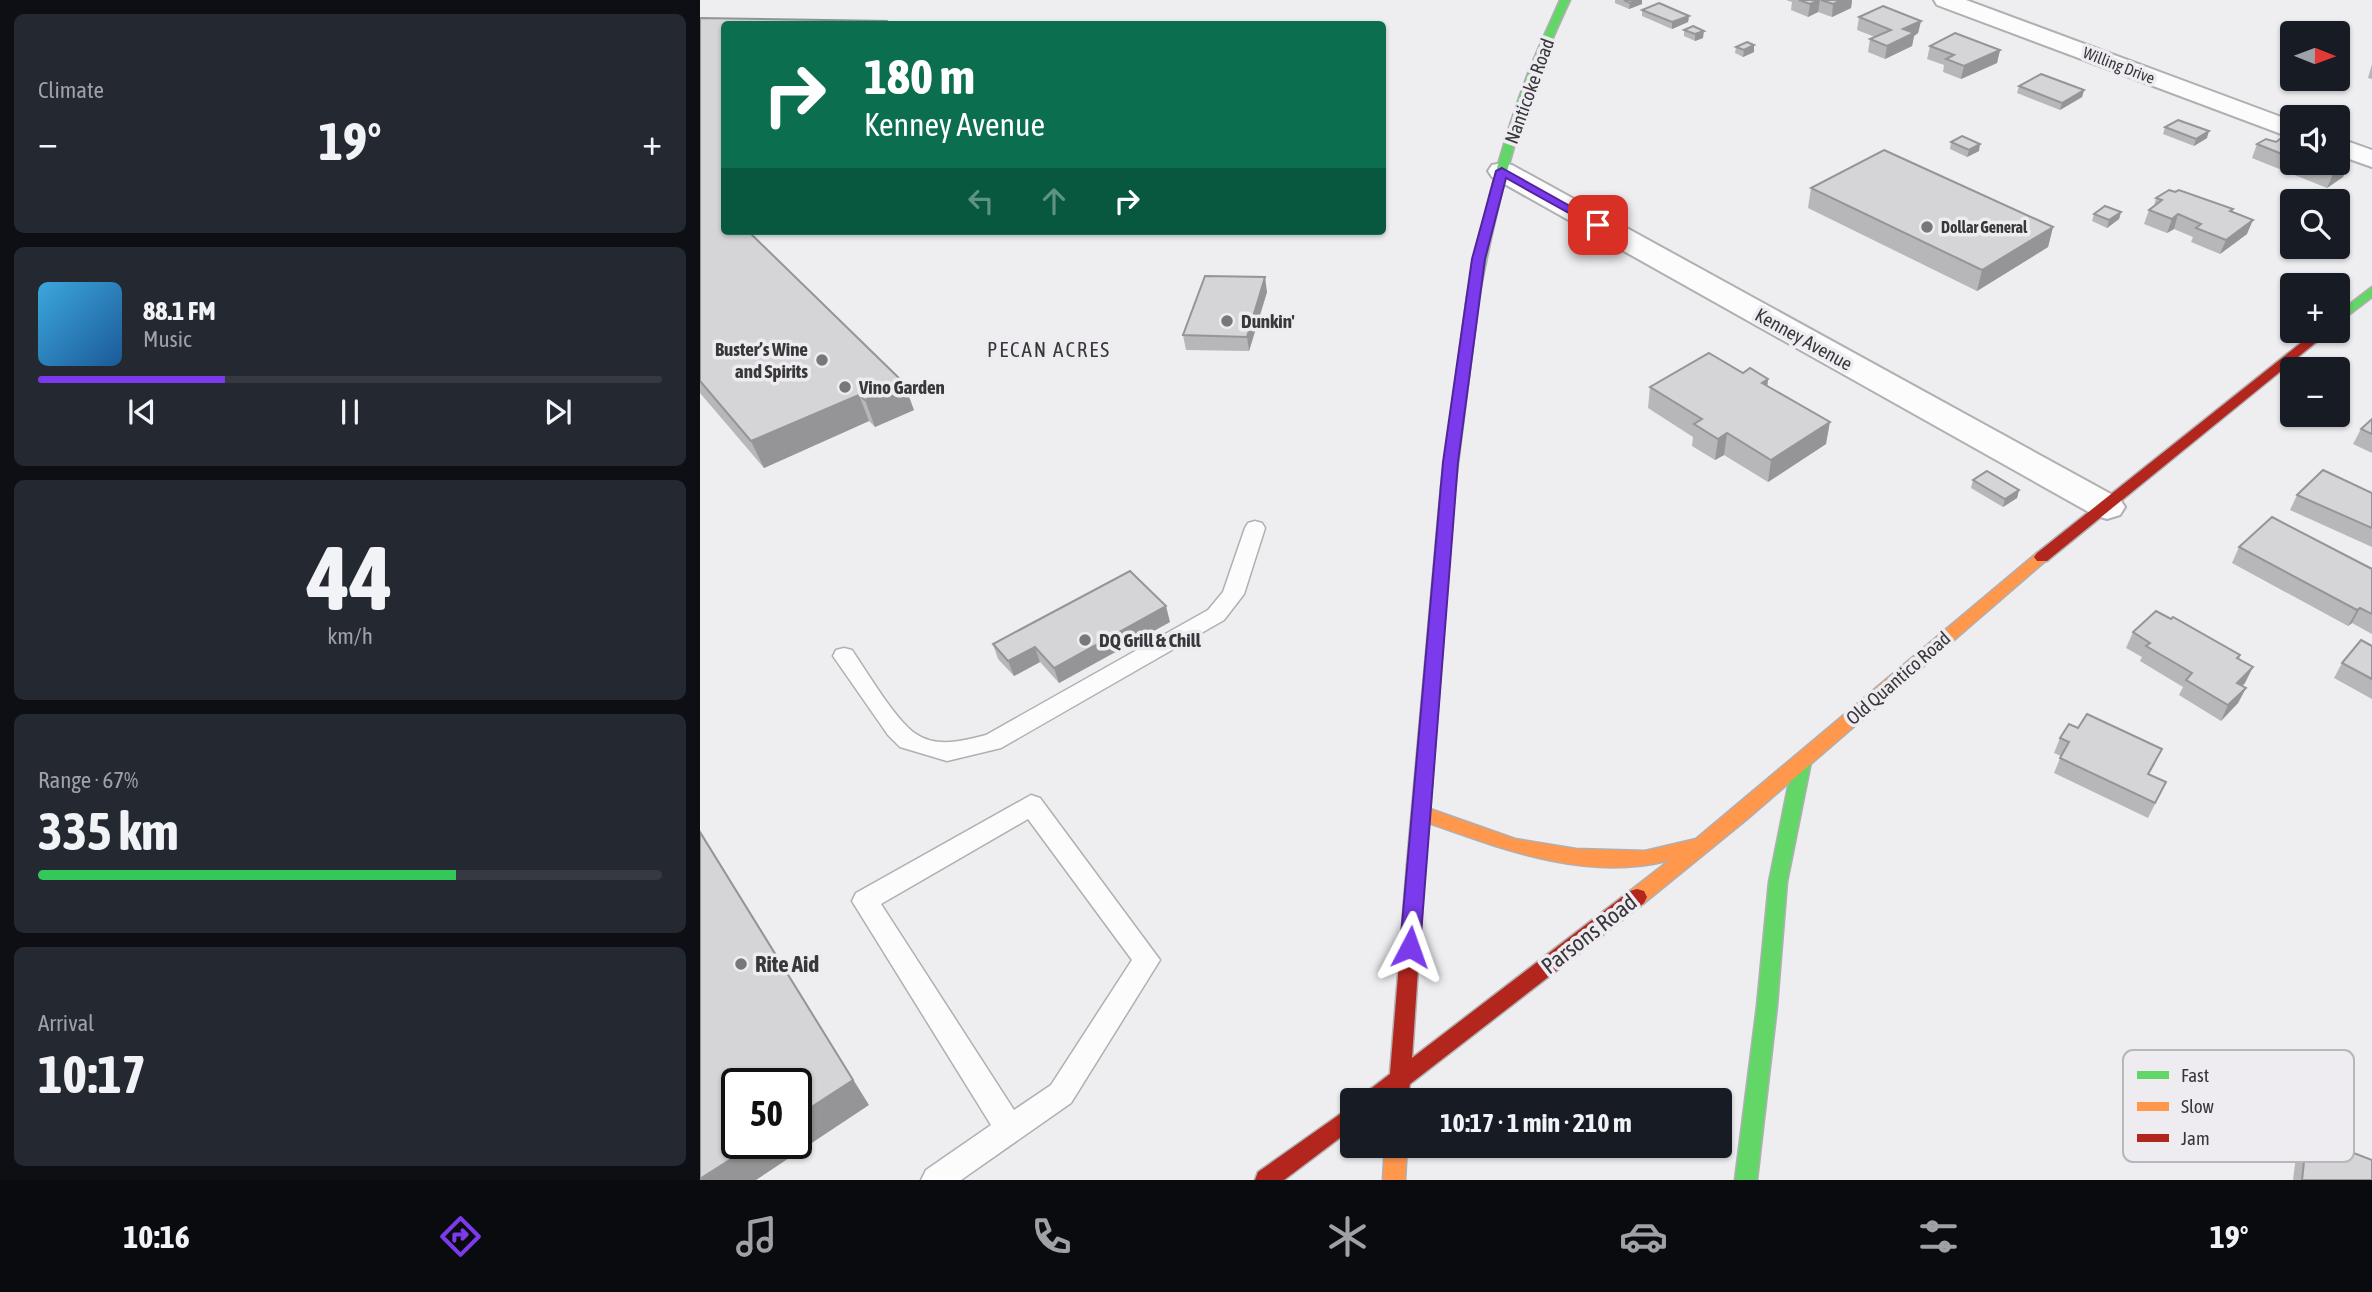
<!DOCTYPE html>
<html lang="en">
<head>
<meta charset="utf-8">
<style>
	:root { --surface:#171b24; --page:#242831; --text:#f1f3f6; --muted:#9ea1a6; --line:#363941; --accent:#7c3aed }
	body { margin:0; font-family:"Asap Condensed",sans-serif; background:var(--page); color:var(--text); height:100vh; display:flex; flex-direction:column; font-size:26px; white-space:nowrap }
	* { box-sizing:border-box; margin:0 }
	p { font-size:23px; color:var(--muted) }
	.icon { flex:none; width:38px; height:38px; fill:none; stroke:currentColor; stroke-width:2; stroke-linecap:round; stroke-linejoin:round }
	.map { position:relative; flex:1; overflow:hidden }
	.details { display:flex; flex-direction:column; gap:14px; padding:14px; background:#0d0f14; width:700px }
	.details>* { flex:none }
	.guide { position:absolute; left:21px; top:21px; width:665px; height:214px; border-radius:7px; box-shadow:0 2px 5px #0004; background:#0b6e4f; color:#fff; overflow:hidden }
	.needle { width:46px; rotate:91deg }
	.fabs { position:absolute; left:1580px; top:21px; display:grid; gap:14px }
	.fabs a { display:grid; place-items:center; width:70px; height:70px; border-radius:7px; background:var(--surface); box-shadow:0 2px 5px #0004; font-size:35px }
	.speed { position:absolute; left:21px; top:1068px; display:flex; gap:14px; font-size:35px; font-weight:700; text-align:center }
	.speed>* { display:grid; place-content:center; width:91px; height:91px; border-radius:50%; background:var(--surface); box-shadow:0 2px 5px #0004; line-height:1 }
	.speed .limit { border:4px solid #111; border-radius:10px; background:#fff; color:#111 }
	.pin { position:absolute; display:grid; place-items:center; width:60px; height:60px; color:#fff; margin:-30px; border-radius:14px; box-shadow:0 4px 10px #0006 }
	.me { position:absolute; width:77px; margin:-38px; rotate:4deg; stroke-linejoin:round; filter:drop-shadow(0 0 5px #0008) }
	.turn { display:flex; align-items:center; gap:24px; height:147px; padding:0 28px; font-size:32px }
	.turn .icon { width:91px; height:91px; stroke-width:2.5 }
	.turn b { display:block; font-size:49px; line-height:60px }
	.lanes { display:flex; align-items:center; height:66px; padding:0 28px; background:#0003; justify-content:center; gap:35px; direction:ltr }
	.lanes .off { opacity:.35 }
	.big { font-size:52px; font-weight:700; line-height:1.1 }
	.details .widget { flex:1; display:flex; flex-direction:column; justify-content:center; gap:10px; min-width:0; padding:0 24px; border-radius:10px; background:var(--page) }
	.details .dial { align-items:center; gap:0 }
	.dial b { font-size:91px; line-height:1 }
	.song { display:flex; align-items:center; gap:21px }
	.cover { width:84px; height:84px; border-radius:10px; background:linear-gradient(135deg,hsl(200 70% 55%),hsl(210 70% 35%)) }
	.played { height:7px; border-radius:4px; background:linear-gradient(90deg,var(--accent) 30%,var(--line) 30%) }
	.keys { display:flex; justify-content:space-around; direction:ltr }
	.heat { display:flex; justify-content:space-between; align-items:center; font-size:38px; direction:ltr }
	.charge { height:10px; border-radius:5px; background:linear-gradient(90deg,#34c759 67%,var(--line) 0) }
	.trip { position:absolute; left:640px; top:1088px; width:392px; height:70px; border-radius:7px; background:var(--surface); box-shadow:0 2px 5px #0004; font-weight:700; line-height:70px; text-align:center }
	.dock { display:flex; height:112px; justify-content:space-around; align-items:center; background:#090b0e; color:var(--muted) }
	.dock .icon { width:49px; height:49px }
	.dock .selected { color:var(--accent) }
	.dock b { font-size:32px; color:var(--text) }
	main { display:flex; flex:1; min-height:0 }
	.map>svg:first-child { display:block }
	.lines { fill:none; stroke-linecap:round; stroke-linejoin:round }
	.lane-casing { stroke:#b0afb1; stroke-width:3 }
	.street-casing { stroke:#b0afb1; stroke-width:4 }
	.fast-casing { stroke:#b0afb1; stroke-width:3 }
	.slow-casing { stroke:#b0afb1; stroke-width:3 }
	.jam-casing { stroke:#b0afb1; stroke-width:3 }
	.lane { fill:#fcfcfd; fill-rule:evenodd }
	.street { fill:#fcfcfd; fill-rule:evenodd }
	.fast { fill:#63d668; fill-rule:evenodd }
	.slow { fill:#ff974d; fill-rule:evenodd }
	.jam { fill:#b3261e; fill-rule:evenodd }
	.wall { fill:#b7b6b8 }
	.shaded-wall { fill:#959496 }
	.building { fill:#d5d4d6; stroke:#959496; stroke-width:2 }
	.route { fill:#7c3aed; stroke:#51269a; stroke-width:2 }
	.poi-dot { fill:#78777a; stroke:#eeecf1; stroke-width:2.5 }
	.labels { text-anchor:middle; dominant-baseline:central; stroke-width:7; stroke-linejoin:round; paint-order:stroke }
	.far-street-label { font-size:16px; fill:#38373a; stroke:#eeecf1 }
	.far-poi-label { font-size:16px; font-weight:bold; fill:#38373a; stroke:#eeecf1; text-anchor:start }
	.street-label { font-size:19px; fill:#38373a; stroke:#eeecf1 }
	.poi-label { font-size:19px; font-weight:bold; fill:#38373a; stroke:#eeecf1; text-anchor:start }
	.neighbourhood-label { font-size:21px; letter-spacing:2px; fill:#38373a; stroke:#eeecf1 }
	.near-street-label { font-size:23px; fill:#38373a; stroke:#eeecf1 }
	.near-poi-label { font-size:23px; font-weight:bold; fill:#38373a; stroke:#eeecf1; text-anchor:start }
	.key { fill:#eeecf1; stroke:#b7b6ba; stroke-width:2 }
	.key-label { font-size:19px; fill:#38373a }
</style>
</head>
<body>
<main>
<section class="details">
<div class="widget"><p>Climate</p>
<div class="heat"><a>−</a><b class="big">19°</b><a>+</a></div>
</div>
<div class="widget">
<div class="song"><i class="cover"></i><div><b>88.1 FM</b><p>Music</p></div></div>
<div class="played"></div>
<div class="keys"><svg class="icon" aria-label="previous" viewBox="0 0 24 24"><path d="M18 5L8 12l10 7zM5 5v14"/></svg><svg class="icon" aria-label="pause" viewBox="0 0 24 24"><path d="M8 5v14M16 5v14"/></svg><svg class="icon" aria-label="next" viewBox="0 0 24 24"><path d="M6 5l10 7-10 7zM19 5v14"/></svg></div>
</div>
<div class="widget dial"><b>44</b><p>km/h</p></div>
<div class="widget"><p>Range · 67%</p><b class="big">335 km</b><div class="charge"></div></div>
<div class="widget"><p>Arrival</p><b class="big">10:17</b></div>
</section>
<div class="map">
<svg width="1672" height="1180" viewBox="0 0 1672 1180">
	<rect width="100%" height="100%" fill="#eeedf0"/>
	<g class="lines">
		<g class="lane-casing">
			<g id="lane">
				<path d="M 555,521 L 562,523 L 565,528 L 544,594 L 524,620 L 301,748 L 247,761 L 200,747 L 188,735 L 133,656 L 136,650 L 144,648 L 152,650 C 167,672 196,721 216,734 C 236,748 264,741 286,735 L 508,610 L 523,592 L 545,528 L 548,523 Z"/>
				<path d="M 331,795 L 340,798 L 460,960 L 371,1103 L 261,1180 L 221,1180 L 226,1170 L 291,1125 L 152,901 L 156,893 ZM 328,819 L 432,960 L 351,1085 L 314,1110 L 181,904 Z"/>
			</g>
		</g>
		<g class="street-casing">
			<g id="street">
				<polygon points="1234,0 1266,0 1592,121 1592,138 1237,5"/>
				<polygon points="1638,138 1672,150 1672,167 1638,155"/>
				<polygon points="802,163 812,165 1420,499 1425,507 1420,515 1407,519 1394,515 792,177 788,171 792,165"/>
			</g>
		</g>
		<g class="fast-casing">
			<g id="fast">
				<path d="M 860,0 L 870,0 C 858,26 846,52 836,79 C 810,150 793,223 779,297 L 777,300 L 769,300 L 767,297 C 782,223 799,150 826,79 C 836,52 849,26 860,0 Z"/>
				<polygon points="1672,287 1672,297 1638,323 1638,313"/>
				<polygon points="1102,755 1108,757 1111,762 1087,882 1077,1006 1057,1180 1035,1180 1057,1006 1069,882 1093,762 1096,757"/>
			</g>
		</g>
		<g class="slow-casing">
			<g id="slow">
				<path d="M 773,293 L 779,297 L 755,487 L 730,809 L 815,839 L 876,849 L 945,851 L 996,839 L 1337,553 L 1342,552 L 1350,557 L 1047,819 L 944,903 L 937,905 L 930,903 L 927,897 L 930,891 L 970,860 C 889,882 805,850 729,823 L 725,865 L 723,870 L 716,873 L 709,870 L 707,865 L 741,487 L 767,297 Z"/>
				<polygon points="685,1146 707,1146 705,1180 683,1180"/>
			</g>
		</g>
		<g class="jam-casing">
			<g id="jam">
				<polygon points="1616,331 1630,331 1347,561 1337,561 1334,557 1337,553"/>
				<polygon points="716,857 723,860 725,865 712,1058 930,891 937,889 944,891 947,897 944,903 710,1084 707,1101 661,1101 664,1094 690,1074 707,865 709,860"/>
				<polygon points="653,1105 653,1128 584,1180 555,1180 558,1172"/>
			</g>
		</g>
		<use href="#lane" class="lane"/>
		<use href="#street" class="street"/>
		<use href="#fast" class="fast"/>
		<use href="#slow" class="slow"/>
		<use href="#jam" class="jam"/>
	</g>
	<g class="wall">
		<polygon points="915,0 942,0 942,4 929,9 915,3"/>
		<polygon points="1086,0 1152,0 1151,8 1132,17 1118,12 1108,17 1091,10 1092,2"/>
		<polygon points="942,10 989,16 988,22 972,29 942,16"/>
		<polygon points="1159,17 1221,21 1218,33 1214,36 1212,46 1185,59 1168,52 1170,39 1175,37 1157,30"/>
		<polygon points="0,18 24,231 214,410 175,427 169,421 64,468 0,393"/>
		<polygon points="1609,28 1607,33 1592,33 1592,36 1591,36 1594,29"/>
		<polygon points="984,30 1003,38 995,41 984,36"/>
		<polygon points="1638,37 1646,47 1641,51 1638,50"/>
		<polygon points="1230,46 1300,50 1297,63 1261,79 1243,72 1244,65 1227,59"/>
		<polygon points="1036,47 1054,52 1043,57 1035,53"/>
		<polygon points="1672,64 1672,79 1668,78"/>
		<polygon points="1319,86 1384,90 1382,97 1360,110 1317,93"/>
		<polygon points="1465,127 1507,138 1494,146 1463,134"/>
		<polygon points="1592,140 1592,163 1648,163 1643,177 1627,188 1552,158 1557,144"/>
		<polygon points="1251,142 1279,151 1267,157 1250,149"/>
		<polygon points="1111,188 1353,227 1348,247 1277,291 1108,208"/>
		<polygon points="1475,192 1533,209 1532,212 1547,234 1520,254 1491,242 1493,237 1474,229 1467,233 1444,224 1449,210 1454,206 1456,198"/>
		<polygon points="1421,212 1419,219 1407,228 1392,221 1394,214"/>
		<polygon points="567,292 549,351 486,350 483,335"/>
		<polygon points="1043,373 1068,379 1067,386 1126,444 1068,482 1024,455 1015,460 992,446 993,437 948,408 950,387"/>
		<polygon points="1672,419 1672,453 1653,444 1661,429"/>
		<polygon points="1273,480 1319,490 1317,498 1303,507 1271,488"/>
		<polygon points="1672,493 1672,547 1590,510 1597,495"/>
		<polygon points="1539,547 1672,569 1672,634 1652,623 1648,626 1532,563"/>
		<polygon points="470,622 359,683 340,662 314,676 298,659 293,644"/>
		<polygon points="1433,632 1540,655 1539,659 1545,683 1542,686 1546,688 1538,703 1521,721 1479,695 1483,687 1440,661 1442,657 1426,648"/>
		<polygon points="1672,646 1672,699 1634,678 1642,663"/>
		<polygon points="1378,728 1455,764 1449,774 1466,782 1448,818 1354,773 1361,756 1354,753 1360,738"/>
		<polygon points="1603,1112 1644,1150 1672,1180 1593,1180 1597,1149 1601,1144 1595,1141 1598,1119"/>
	</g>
	<g class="shaded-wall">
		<polygon points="936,0 942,0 942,4 929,9 930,3"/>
		<polygon points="1120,0 1118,12 1108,17 1110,4"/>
		<polygon points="1142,0 1152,0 1151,8 1132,17 1133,4"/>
		<polygon points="989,16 988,22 972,29 972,22"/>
		<polygon points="1221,21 1218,33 1214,36 1212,46 1185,59 1187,46 1203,29"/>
		<polygon points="1004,31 1003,38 995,41 995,34"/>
		<polygon points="1648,40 1646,47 1641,51 1643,44"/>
		<polygon points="1054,45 1054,52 1043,57 1044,50"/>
		<polygon points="1300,50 1297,63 1261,79 1264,66"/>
		<polygon points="1384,90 1382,97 1360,110 1362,103"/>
		<polygon points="1509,131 1507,138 1494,146 1496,139"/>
		<polygon points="1280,144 1279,151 1267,157 1269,150"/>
		<polygon points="1648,163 1643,177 1627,188 1633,174"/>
		<polygon points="1421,212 1419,219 1407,228 1409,220"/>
		<polygon points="1478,214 1474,229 1467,233 1472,219"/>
		<polygon points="1553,220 1547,234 1520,254 1526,240"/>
		<polygon points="1353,227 1348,247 1277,291 1282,270"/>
		<polygon points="565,277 567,292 549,351 547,337"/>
		<polygon points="1068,379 1066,400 1062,383"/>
		<polygon points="204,383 214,410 175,427 165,400"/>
		<polygon points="159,395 169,421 64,468 51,441"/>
		<polygon points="1130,422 1126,444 1068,482 1071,460"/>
		<polygon points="1027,433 1024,455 1015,460 1018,439"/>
		<polygon points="1319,490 1317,498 1303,507 1305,499"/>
		<polygon points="466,606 470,622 359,683 354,668"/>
		<polygon points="1660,608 1652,623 1648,626 1657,610"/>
		<polygon points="335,647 340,662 314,676 308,661"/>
		<polygon points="1553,667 1545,683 1529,698 1537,683"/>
		<polygon points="1546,688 1538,703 1521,721 1528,705"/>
		<polygon points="6,842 169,1105 56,1180 0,1180 56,1143 96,1143 96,1117"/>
	</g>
	<g class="building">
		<polygon points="924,0 936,0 930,3"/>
		<polygon points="1099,0 1119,0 1110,4"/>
		<polygon points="1121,0 1142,0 1133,4"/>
		<polygon points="959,3 989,16 972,22 942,10"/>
		<polygon points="1183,6 1221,21 1203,29 1214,33 1187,46 1170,39 1191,30 1159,17"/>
		<polygon points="0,18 186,21 183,24 24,24 24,231 48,231 204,383 165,400 159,395 51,441 0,381"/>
		<polygon points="1598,25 1609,28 1605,32 1594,29"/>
		<polygon points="993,26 1004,31 995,34 984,30"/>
		<polygon points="1255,33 1300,50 1264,66 1246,59 1254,55 1230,46"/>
		<polygon points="1638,37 1648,40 1643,44 1638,43"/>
		<polygon points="1047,42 1054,45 1044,50 1036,47"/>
		<polygon points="1341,74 1384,90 1362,103 1319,86"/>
		<polygon points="1478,120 1509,131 1496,139 1465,127"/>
		<polygon points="1262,136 1280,144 1269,150 1251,142"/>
		<polygon points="1584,136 1592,140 1592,158 1557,144 1566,139 1576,142"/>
		<polygon points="1184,150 1353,227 1282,270 1111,188"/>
		<polygon points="1638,158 1648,163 1633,174 1604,163 1638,163"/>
		<polygon points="1469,190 1475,192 1479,190 1533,209 1530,211 1553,220 1526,240 1496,228 1501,224 1478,214 1472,219 1449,210 1462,200 1456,198"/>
		<polygon points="1405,206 1421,212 1409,220 1394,214"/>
		<polygon points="505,276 565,277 547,337 483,335"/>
		<polygon points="1009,353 1043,373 1050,368 1068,379 1062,383 1130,422 1071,460 1027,433 1018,439 994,424 1002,419 950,387"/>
		<polygon points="1672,419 1672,434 1661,429"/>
		<polygon points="1623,470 1672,493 1672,528 1597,495"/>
		<polygon points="1287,471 1319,490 1305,499 1273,480"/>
		<polygon points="1572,517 1672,569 1672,614 1660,608 1657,610 1539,547"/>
		<polygon points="430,571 466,606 354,668 335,647 308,661 293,644"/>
		<polygon points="1456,611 1471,619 1473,617 1540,655 1537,658 1553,667 1537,683 1546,688 1528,705 1486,680 1492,673 1446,646 1450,643 1433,632"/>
		<polygon points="1661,640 1672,646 1672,679 1642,663"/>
		<polygon points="1387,714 1462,749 1448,774 1466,782 1455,803 1360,758 1369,742 1360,738 1369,724 1378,728"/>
		<polygon points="0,832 153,1080 96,1117 96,1083 37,1083 37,1143 56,1143 0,1179"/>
		<polygon points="1607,1135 1672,1160 1672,1180 1602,1180"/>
	</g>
	<polygon class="route" points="802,168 904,225 894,227 806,178 785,259 758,462 720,947 717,953 710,956 703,953 700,947 743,462 772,259 796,171"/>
	<g class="poi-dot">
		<circle cx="1227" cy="227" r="7"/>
		<circle cx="527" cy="321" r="7"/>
		<circle cx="122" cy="360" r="7"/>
		<circle cx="145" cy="387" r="7"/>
		<circle cx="385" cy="640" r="7"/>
		<circle cx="41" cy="964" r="7"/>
	</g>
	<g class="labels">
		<g class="far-street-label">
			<text transform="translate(1419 65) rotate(21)">Willing Drive</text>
		</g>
		<g class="far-poi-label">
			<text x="1241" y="227">Dollar General</text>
		</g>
		<g class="street-label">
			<text transform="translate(829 91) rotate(-70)">Nanticoke Road</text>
			<text transform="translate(1104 339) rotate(29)">Kenney Avenue</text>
			<text transform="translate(1198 678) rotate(-41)">Old Quantico Road</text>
		</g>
		<g class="poi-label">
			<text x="541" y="321">Dunkin'</text>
			<text x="108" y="349" text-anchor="end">Buster’s Wine<tspan x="108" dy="22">and Spirits</tspan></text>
			<text x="159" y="387">Vino Garden</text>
			<text x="399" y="640">DQ Grill &amp; Chill</text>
		</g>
		<g class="neighbourhood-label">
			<text x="349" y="349">PECAN ACRES</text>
		</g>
		<g class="near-street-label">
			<text transform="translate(889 934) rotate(-38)">Parsons Road</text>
		</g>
		<g class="near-poi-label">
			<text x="55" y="964">Rite Aid</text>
		</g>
	</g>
	<rect x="1423" y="1050" width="231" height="112" rx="10" class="key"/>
	<rect x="1437" y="1071" width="32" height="8" fill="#63d668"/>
	<rect x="1437" y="1102" width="32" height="9" fill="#ff974d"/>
	<rect x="1437" y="1134" width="32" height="8" fill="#b3261e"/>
	<g class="key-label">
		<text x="1481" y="1082">Fast</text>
		<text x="1481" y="1113">Slow</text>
		<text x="1481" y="1145">Jam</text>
	</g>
</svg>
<div class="fabs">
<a><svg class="needle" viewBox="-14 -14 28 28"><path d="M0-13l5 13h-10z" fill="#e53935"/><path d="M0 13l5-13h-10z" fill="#9ea1a6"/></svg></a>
<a><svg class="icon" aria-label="sound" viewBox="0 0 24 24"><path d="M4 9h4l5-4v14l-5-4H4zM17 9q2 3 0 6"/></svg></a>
<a><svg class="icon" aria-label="search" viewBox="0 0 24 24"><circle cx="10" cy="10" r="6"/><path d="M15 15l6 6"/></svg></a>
<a>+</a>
<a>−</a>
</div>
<div class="speed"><div class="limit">50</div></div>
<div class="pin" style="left:898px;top:225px;background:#d93025"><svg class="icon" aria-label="arrive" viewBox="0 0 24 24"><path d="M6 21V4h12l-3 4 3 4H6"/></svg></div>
<svg class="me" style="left:710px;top:947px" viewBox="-20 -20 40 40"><path d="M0-17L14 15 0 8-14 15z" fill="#7c3aed" stroke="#fff" stroke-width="4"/></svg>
<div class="trip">10:17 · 1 min · 210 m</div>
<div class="guide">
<div class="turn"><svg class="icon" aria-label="right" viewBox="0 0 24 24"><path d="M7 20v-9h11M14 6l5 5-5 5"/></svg><div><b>180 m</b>Kenney Avenue</div></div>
<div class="lanes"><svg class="icon off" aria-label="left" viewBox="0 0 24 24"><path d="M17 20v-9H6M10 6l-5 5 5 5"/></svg><svg class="icon off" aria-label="ahead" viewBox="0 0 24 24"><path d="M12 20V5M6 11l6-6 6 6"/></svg><svg class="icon" aria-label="right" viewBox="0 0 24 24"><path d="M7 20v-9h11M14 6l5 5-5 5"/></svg></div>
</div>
</div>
</main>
<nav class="dock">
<b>10:16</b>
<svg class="icon selected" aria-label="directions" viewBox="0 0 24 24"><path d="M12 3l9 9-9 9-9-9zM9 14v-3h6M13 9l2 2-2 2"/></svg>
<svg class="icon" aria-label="music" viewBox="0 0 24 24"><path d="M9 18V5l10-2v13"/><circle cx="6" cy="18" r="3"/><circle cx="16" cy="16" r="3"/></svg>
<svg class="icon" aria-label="phone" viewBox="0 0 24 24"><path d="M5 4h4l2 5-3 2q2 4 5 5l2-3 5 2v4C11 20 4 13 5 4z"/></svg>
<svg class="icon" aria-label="climate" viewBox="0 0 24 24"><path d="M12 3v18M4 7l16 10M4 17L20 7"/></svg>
<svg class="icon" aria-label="car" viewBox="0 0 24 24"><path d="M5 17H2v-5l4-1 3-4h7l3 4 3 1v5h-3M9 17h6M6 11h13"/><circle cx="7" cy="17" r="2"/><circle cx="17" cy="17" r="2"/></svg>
<svg class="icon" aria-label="filters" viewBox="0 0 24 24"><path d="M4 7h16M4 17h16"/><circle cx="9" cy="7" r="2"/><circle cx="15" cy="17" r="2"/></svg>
<b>19°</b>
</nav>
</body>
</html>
